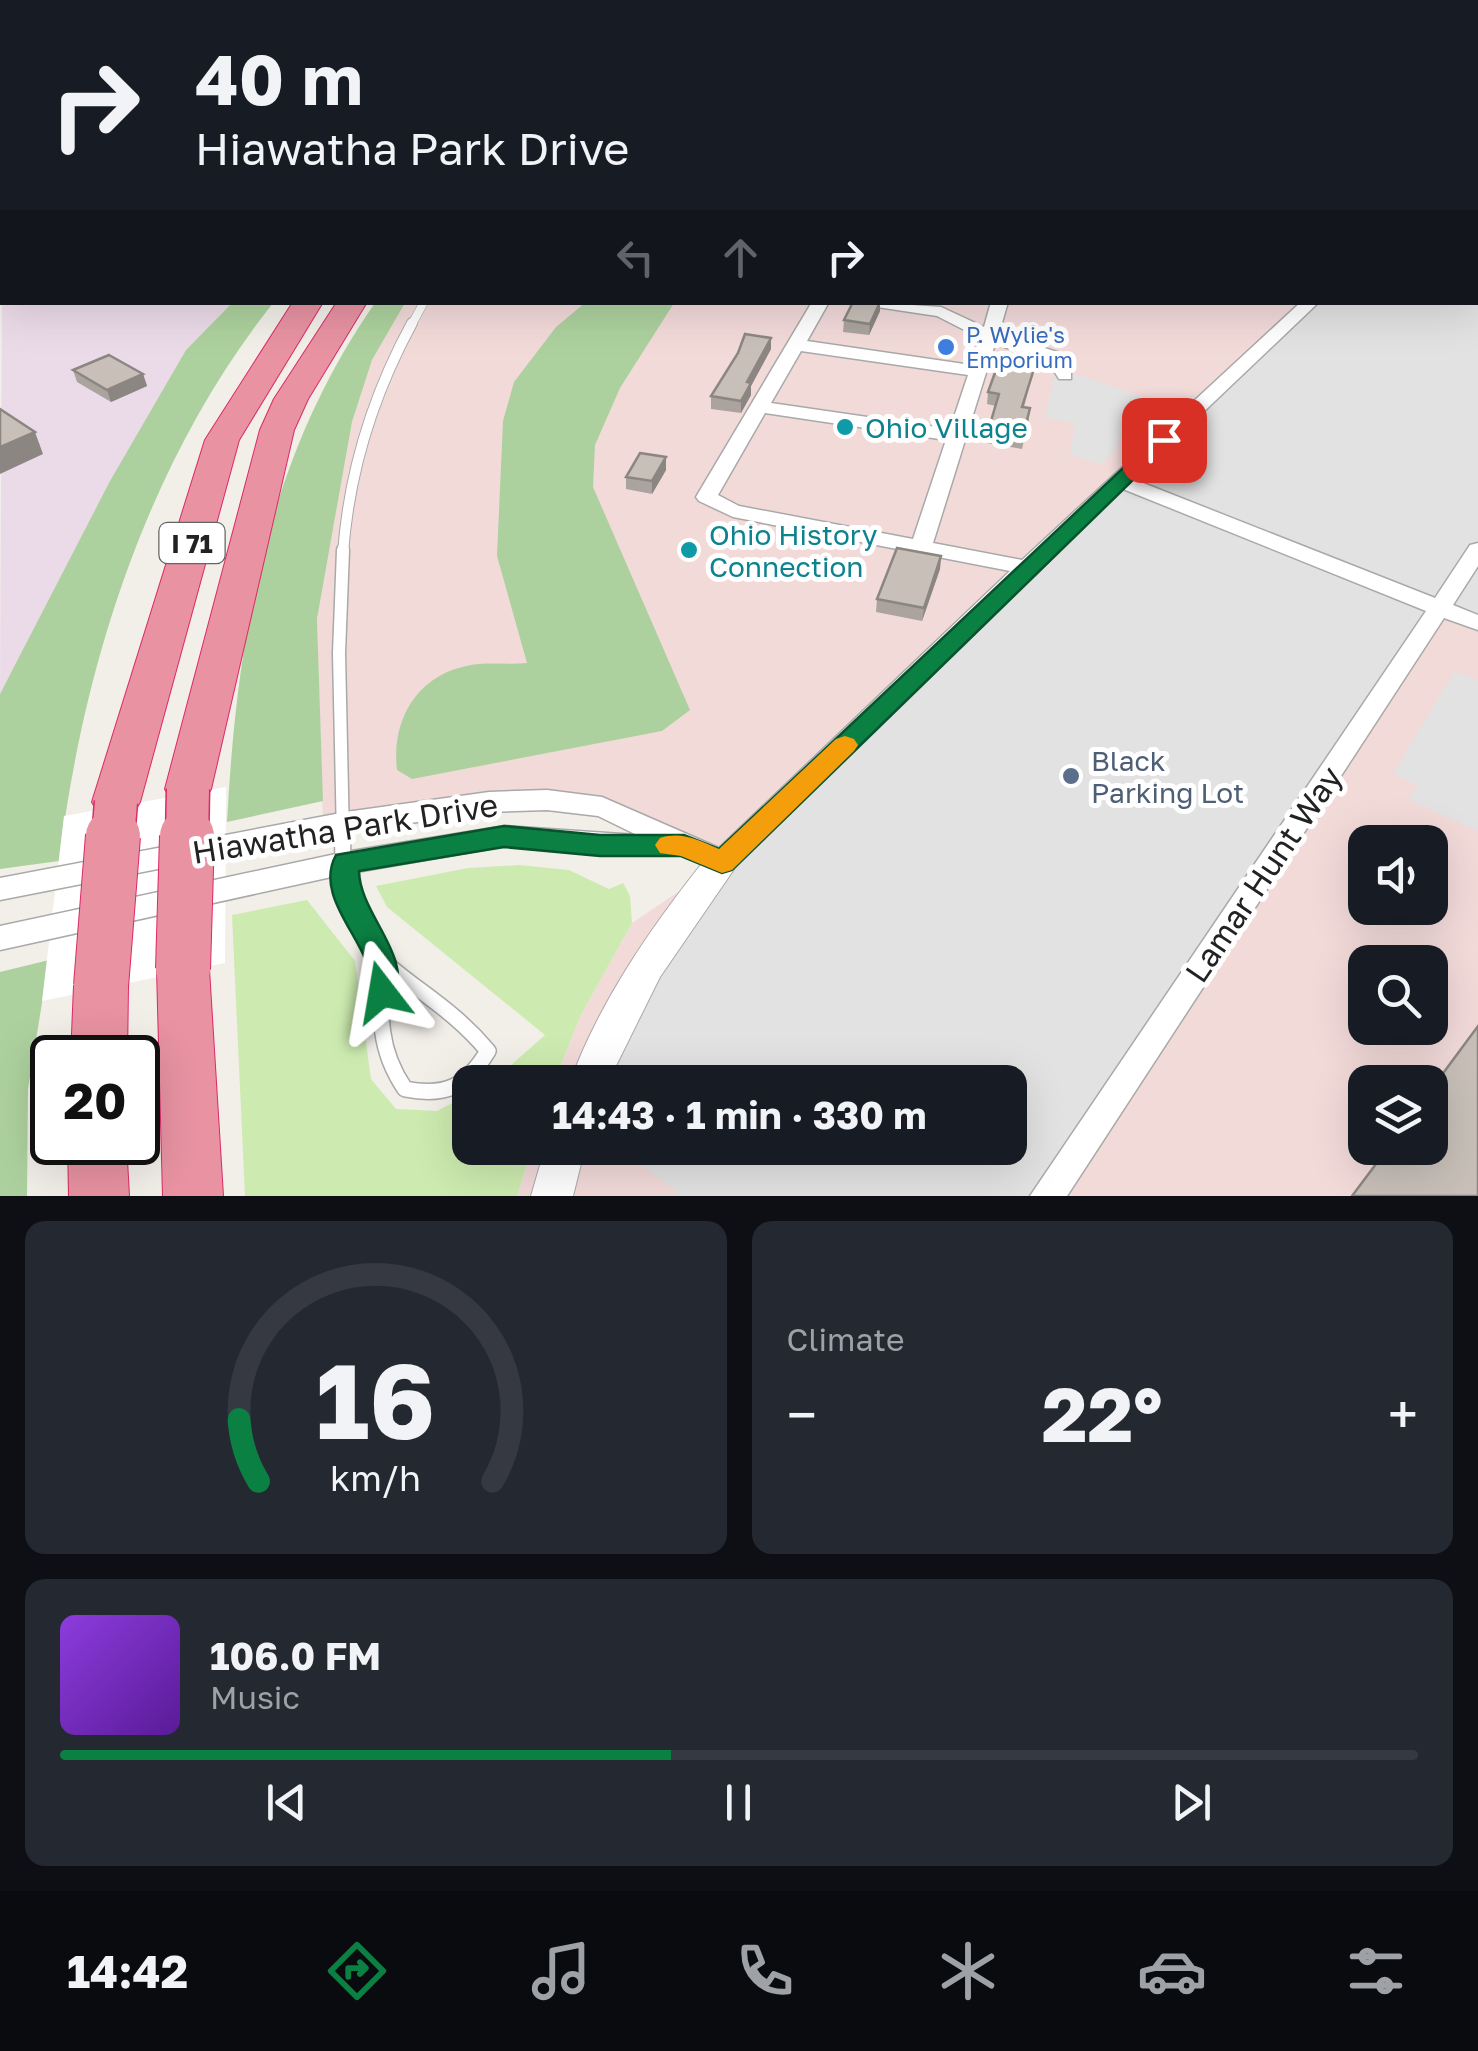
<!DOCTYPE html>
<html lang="en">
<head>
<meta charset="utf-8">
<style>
	:root { --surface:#171b24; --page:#242831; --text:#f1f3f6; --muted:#9ea1a6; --line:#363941; --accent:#0b8043 }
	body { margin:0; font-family:"Golos Text",sans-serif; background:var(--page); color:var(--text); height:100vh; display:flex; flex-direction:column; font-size:38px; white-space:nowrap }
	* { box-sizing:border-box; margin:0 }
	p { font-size:32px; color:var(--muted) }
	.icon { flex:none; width:55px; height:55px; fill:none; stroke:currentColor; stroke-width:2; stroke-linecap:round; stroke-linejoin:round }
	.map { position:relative; height:1196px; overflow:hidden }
	.sheet { display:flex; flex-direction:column; gap:25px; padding:25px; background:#0d0f14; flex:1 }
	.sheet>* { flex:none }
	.guide { position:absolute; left:0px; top:0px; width:1480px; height:305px; box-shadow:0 10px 40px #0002; background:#171b24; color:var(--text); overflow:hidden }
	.fabs { position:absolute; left:1348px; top:825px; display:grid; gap:20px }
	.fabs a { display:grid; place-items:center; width:100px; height:100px; border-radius:20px; background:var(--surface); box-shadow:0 10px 40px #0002; font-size:50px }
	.speed { position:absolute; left:30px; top:1035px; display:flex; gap:20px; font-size:50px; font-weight:700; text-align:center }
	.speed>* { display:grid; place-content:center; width:130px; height:130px; border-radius:50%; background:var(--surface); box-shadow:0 10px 40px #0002; line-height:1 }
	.speed .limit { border:5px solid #111; border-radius:15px; background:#fff; color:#111 }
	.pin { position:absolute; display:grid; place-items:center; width:85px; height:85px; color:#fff; margin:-42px; border-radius:20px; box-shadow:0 5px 15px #0006 }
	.me { position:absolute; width:110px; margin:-55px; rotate:346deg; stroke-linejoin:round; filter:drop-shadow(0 0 8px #0008) }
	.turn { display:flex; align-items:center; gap:35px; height:210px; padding:0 30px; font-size:45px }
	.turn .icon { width:130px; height:130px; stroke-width:2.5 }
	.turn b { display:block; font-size:70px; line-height:85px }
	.lanes { display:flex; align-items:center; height:95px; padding:0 30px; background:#0003; justify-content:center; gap:50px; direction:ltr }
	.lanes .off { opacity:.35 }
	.big { font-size:75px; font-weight:700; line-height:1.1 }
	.sheet .widget { flex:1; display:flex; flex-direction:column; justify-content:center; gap:15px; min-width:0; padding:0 35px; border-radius:20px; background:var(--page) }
	.sheet .dial { align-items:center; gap:0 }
	.dial svg { height:260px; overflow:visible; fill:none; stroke:var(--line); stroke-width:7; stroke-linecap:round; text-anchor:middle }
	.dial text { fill:var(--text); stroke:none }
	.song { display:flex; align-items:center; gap:30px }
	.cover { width:120px; height:120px; border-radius:15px; background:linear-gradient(135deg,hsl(270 70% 55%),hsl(270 70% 35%)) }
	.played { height:10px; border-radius:5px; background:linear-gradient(90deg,var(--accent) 45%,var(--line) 45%) }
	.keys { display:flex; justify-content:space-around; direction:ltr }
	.heat { display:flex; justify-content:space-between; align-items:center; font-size:55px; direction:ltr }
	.sheet .tiles { flex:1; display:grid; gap:25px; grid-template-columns:1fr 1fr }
	.widget:last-child { grid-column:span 2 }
	.trip { position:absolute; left:452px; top:1065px; width:575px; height:100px; border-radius:20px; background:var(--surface); box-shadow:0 10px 40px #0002; font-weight:700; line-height:100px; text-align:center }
	.dock { display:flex; height:160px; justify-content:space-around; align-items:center; background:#090b0e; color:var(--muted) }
	.dock .icon { width:70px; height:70px }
	.dock .current { color:var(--accent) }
	.dock b { font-size:45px; color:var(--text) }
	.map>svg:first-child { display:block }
	.commercial { fill:#f2dad9; fill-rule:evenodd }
	.industrial { fill:#ebdbe8 }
	.grass { fill:#cdebb0 }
	.forest { fill:#add19e }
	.parking { fill:#e2e2e2 }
	.pier { fill:#fff }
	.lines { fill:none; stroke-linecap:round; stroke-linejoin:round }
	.service-far4-casing { stroke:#a9a9a9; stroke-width:8 }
	.service-far3-casing { stroke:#a9a9a9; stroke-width:9 }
	.service-far2-casing { stroke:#a9a9a9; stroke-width:12 }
	.service-far1-casing { stroke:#a9a9a9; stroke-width:15 }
	.service-casing { stroke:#a9a9a9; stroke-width:18 }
	.minor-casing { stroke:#a9a9a9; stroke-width:3 }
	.tertiary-casing { stroke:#a9a9a9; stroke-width:2 }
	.motorway-casing { stroke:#dc2a67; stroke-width:2 }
	.service-far4 { stroke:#fff; stroke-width:6 }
	.service-far3 { stroke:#fff; stroke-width:8 }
	.service-far2 { stroke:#fff; stroke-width:10 }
	.service-far1 { stroke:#fff; stroke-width:12 }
	.service { stroke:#fff; stroke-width:15 }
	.minor { fill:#fff; fill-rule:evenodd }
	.tertiary { fill:#fff; fill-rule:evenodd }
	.motorway { fill:#e892a2; fill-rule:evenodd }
	.motorway-bridge-far1-casing { stroke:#dc2a67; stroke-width:45; stroke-linecap:butt }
	.motorway-bridge-casing { stroke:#dc2a67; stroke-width:56; stroke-linecap:butt }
	.motorway-bridge-far1 { stroke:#e892a2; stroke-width:42 }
	.motorway-bridge { stroke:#e892a2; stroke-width:54 }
	.wall { fill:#aba49e }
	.shaded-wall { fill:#8b8681 }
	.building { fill:#c7bfb8; stroke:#8b8681; stroke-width:2.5 }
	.route { fill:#0b8043; stroke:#07532c; stroke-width:2.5 }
	.slow { fill:#f59e0b }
	.shop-dot { fill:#3f7fe0; stroke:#fff; stroke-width:4 }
	.culture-dot { fill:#0f9aa8; stroke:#fff; stroke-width:4 }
	.service-dot { fill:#5c6f8a; stroke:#fff; stroke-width:4 }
	.labels { text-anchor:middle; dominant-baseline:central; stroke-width:10; stroke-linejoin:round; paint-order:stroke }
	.far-shop-label { font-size:22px; fill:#366cbe; stroke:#fff; text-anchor:start }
	.shield { fill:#fff; stroke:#646464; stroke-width:2.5 }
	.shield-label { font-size:25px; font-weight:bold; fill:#222 }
	.culture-label { font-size:28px; fill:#0d838f; stroke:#fff; text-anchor:start }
	.service-label { font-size:28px; fill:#4e5e75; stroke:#fff; text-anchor:start }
	.near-street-label { font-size:32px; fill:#222; stroke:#fff }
</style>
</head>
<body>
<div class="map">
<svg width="1478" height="1196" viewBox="0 0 1478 1196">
	<rect width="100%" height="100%" fill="#f2efe9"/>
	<path class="commercial" d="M 808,0 L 1478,0 L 1478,1196 L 517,1196 L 532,1148 L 1010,1148 L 1010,1082 L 554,1082 L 581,1015 L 632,923 L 721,863 L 612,812 L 547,800 L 323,826 L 317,619 L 352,422 L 372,360 L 405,303 L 1478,302 L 1478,2 L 802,2 ZM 1365,842 L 1430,842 L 1430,908 L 1365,908 ZM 1365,962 L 1430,962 L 1430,1028 L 1365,1028 ZM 1365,1082 L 1430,1082 L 1430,1148 L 1365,1148 Z"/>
	<polygon class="industrial" points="2,284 2,302 232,303 186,350 0,694"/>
	<g class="grass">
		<polygon points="519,865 569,870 609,889 623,883 630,896 632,923 581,1015 554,1082 492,1082 545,1035 387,907 376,886 468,868"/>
		<polygon points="307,900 355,961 371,1079 396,1109 437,1111 470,1094 470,1148 532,1148 517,1196 245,1196 232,915"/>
	</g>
	<g class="forest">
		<path d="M 586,302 L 674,303 L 620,388 L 595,445 L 593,487 L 690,710 L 662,731 L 412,779 L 397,770 C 391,720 417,674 471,665 C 489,662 509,665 527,663 L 497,556 L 503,421 L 514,382 L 556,327 Z"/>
		<path d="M 232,303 L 273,303 C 148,461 84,662 59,861 L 0,869 L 0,694 L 110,481 L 186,350 Z"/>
		<path d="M 375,303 L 405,303 L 372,360 L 352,422 L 317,619 L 323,801 L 227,822 C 237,636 266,459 375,303 Z"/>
		<polygon points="49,960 28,1089 27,1196 0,1196 0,972"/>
	</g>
	<g class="parking">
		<polygon points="1478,147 1478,623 1439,607 1065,1196 675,1196 678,1192 618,1148 1010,1148 1010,1082 589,1082 662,937 1311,303 1478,302"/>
		<polygon points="1075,374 1156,401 1115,443 1120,445 1102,464 1070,455 1075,423 1045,417 1054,376"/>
		<polygon points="1454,672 1478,680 1478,831 1409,800 1417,785 1393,774"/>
	</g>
	<polygon class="pier" points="226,787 225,963 42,1001 64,816"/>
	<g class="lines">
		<g class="service-far4-casing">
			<g id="service-far4">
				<polyline points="373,0 381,2"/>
				<polyline points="199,2 208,0"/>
				<polyline points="890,2 897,0"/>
			</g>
		</g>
		<g class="service-far3-casing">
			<polyline id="service-far3" points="411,326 424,302"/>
		</g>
		<g class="service-far2-casing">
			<path id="service-far2" d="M 343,553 C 349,471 373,395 412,323"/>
		</g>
		<g class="service-far1-casing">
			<polyline id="service-far1" points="343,838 339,653 343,550"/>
		</g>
		<g class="service-casing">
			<path id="service" d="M 343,836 C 337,975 418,967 488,1051 C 466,1087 446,1097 405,1089 C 377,1048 380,1013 383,965"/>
		</g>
		<g class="minor-casing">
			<g id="minor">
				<polygon points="2,227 2,237 0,238 0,228"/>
				<path d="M 812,302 L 829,302 L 807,341 L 971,365 L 980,338 L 937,316 L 877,307 L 869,302 L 941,307 L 984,327 L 991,302 L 1008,302 L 999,333 L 1060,353 L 1071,363 L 1071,379 L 1059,379 L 1048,361 L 995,344 L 933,543 L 1022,560 L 1301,302 L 1319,302 L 1133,479 L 1435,598 L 1470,545 L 1478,543 L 1478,566 L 1453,605 L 1478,615 L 1478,630 L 1444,618 L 1067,1196 L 1030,1196 L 1426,611 L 1123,489 L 732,870 L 722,873 L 679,854 L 599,855 L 505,846 L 345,874 L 0,950 L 0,926 L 345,852 L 505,826 L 637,835 L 598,816 L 547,810 L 489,812 L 346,832 L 0,900 L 0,878 L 346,812 L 489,792 L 547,790 L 602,797 L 719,848 L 1010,571 L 733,517 L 699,501 L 696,497 ZM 801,351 L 968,375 L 950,429 L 771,403 ZM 765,413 L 946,440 L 913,539 L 739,506 L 718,495 Z"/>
			</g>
		</g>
		<g class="tertiary-casing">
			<g id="tertiary">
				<path d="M 722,849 L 734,853 L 739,862 L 660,977 L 608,1082 L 570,1082 C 601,998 654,923 710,853 Z"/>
				<polygon points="545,1148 585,1148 573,1196 531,1196"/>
			</g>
		</g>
		<g class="motorway-casing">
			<g id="motorway">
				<polygon points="293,302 323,302 239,440 140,802 133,814 116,819 99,814 92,802 205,440"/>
				<polygon points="337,302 367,302 308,399 294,430 211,789 204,801 188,806 172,801 165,789 260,430 274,399"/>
				<polygon points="183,947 202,953 209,969 223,1196 163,1196 157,969 164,953"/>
				<polygon points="101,964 120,970 128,986 127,1058 71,1058 74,986 82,970"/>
				<polygon points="68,1142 126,1142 129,1196 69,1196"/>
			</g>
		</g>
		<use href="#service-far4" class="service-far4"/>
		<use href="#service-far3" class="service-far3"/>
		<use href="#service-far2" class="service-far2"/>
		<use href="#service-far1" class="service-far1"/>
		<use href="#service" class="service"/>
		<use href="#minor" class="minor"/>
		<use href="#tertiary" class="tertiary"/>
		<use href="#motorway" class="motorway"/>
		<g class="motorway-bridge-far1-casing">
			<g id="motorway-bridge-far1">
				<polyline points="113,838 116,802"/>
				<polyline points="187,838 188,789"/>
			</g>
		</g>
		<g class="motorway-bridge-casing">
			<g id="motorway-bridge">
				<polyline points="183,969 187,836"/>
				<polyline points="101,986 113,836"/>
			</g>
		</g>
		<use href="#motorway-bridge-far1" class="motorway-bridge-far1"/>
		<use href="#motorway-bridge" class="motorway-bridge"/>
	</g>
	<g class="wall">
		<polygon points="44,0 190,0 198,2 51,2"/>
		<polygon points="880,311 869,335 843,332 844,320"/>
		<polygon points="771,349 751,386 751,395 741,413 711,409 711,396 738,353"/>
		<polygon points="73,370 143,374 147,386 111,402 77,382"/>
		<polygon points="1033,372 1024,407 1029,420 1022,449 987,443 988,431 996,406 987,404 988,392"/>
		<polygon points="666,457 666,470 652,494 626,489 626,477"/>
		<polygon points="941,556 940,569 922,621 876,612 877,599"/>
	</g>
	<g class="shaded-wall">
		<polygon points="591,0 624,0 617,2 583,2"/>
		<polygon points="880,302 880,311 869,335 870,324"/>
		<polygon points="771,338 771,349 751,386 751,395 741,413 741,401 747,382"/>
		<polygon points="143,374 147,386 111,402 107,390"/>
		<polygon points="35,432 43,454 0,474 0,447"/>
		<polygon points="666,457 666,470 652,494 652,481"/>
		<polygon points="941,556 940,569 922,621 924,608"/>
	</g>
	<g class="building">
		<polygon points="75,0 190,0 198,2 82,2"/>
		<polygon points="405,0 470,0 466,2 402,2"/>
		<polygon points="471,0 591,0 583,2 469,2"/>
		<polygon points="1337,0 1478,0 1478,55 1478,2 1342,2 1335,1"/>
		<polygon points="2,185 2,211 0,210 0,186"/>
		<polygon points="853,302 880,302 870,324 844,320"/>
		<polygon points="745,334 771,338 747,382 751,383 741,401 711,396 738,353"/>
		<polygon points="109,355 143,374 107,390 73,370"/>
		<polygon points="997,367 1033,372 1022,407 1030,408 1023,436 988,431 999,394 988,392"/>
		<polygon points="0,409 35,432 0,447"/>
		<polygon points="640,453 666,457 652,481 626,477"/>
		<polygon points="897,548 941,556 924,608 877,599"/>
		<polygon points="1478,1026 1478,1196 1352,1196 1388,1148 1430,1148 1430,1091"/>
	</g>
	<path class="route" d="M 1157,436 L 1174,440 L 732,870 L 722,873 L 681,856 L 600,856 L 504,847 L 359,871 C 360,916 415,956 393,1001 L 382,1005 L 371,1001 C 365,988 371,974 366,961 C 354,929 316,891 336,855 L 504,826 L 600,835 L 684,835 L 719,849 Z"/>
	<path class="slow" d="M 845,736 L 854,739 L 858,745 L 854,751 L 732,870 L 722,873 L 681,856 L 660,853 L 655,845 L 660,838 C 682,831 698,840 719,849 L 836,739 Z"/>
	<circle class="shop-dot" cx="946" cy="347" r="10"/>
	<g class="culture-dot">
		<circle cx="845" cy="427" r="10"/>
		<circle cx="689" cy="550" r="10"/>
	</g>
	<circle class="service-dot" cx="1071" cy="776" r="10"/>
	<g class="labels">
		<g class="far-shop-label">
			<text x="966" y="334">P. Wylie's<tspan x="966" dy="25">Emporium</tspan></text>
		</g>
		<rect class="shield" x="159.5" y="523" width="65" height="40" rx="8"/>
		<g class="shield-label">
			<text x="192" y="543">I 71</text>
		</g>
		<g class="culture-label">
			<text x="865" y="427">Ohio Village</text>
			<text x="709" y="534">Ohio History<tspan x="709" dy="32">Connection</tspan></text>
		</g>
		<g class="service-label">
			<text x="1091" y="760">Black<tspan x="1091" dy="32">Parking Lot</tspan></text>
		</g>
		<g class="near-street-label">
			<text transform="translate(345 828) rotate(-9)">Hiawatha Park Drive</text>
			<text transform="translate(1263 874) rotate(-56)">Lamar Hunt Way</text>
		</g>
	</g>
</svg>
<div class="fabs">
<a><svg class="icon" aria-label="sound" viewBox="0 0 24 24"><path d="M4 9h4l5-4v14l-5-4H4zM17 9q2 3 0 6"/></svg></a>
<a><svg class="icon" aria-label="search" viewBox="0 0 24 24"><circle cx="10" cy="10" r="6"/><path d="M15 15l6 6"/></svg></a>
<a><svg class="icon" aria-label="layers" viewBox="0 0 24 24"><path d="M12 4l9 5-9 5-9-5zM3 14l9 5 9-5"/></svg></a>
</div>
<div class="speed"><div class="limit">20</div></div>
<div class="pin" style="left:1164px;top:440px;background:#d93025"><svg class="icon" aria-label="arrive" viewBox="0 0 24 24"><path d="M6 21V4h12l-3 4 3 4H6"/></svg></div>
<svg class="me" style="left:382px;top:992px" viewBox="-20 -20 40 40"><path d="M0-17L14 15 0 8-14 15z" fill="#0b8043" stroke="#fff" stroke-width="4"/></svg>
<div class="trip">14:43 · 1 min · 330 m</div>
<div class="guide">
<div class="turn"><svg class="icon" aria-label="right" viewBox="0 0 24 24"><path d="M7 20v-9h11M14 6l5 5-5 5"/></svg><div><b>40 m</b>Hiawatha Park Drive</div></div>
<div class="lanes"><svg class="icon off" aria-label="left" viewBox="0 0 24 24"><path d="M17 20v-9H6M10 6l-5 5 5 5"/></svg><svg class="icon off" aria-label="ahead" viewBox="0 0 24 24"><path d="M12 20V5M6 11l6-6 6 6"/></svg><svg class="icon" aria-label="right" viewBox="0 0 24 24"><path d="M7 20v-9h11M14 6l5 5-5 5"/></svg></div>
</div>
</div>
<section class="sheet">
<div class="tiles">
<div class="widget dial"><svg viewBox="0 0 100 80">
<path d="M14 69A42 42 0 1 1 86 69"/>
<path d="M14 69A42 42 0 0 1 8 50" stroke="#0b8043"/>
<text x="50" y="56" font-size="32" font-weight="700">16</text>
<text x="50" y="72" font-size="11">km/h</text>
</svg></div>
<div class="widget"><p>Climate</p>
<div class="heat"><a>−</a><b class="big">22°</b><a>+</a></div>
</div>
<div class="widget">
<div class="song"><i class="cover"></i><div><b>106.0 FM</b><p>Music</p></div></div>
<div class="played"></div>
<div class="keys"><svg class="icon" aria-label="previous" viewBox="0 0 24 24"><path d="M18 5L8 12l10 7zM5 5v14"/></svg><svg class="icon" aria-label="pause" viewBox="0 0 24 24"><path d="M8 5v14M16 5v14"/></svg><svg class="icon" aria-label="next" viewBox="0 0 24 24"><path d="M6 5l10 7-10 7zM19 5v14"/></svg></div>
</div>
</div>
</section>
<nav class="dock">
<b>14:42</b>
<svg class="icon current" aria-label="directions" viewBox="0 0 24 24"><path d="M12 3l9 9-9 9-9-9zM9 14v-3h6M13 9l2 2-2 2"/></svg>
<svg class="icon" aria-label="music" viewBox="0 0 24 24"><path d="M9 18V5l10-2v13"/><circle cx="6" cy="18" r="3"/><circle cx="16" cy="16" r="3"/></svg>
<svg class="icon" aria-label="phone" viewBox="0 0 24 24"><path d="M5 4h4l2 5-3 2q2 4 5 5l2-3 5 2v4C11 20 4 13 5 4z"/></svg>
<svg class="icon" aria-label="climate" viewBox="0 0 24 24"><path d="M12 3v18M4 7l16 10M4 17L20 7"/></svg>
<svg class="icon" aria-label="car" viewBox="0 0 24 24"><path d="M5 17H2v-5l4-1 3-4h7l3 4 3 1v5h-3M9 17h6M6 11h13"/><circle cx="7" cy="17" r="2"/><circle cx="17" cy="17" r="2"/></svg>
<svg class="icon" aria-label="filters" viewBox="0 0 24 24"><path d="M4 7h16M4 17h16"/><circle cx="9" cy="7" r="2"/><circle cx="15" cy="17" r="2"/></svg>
</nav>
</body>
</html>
